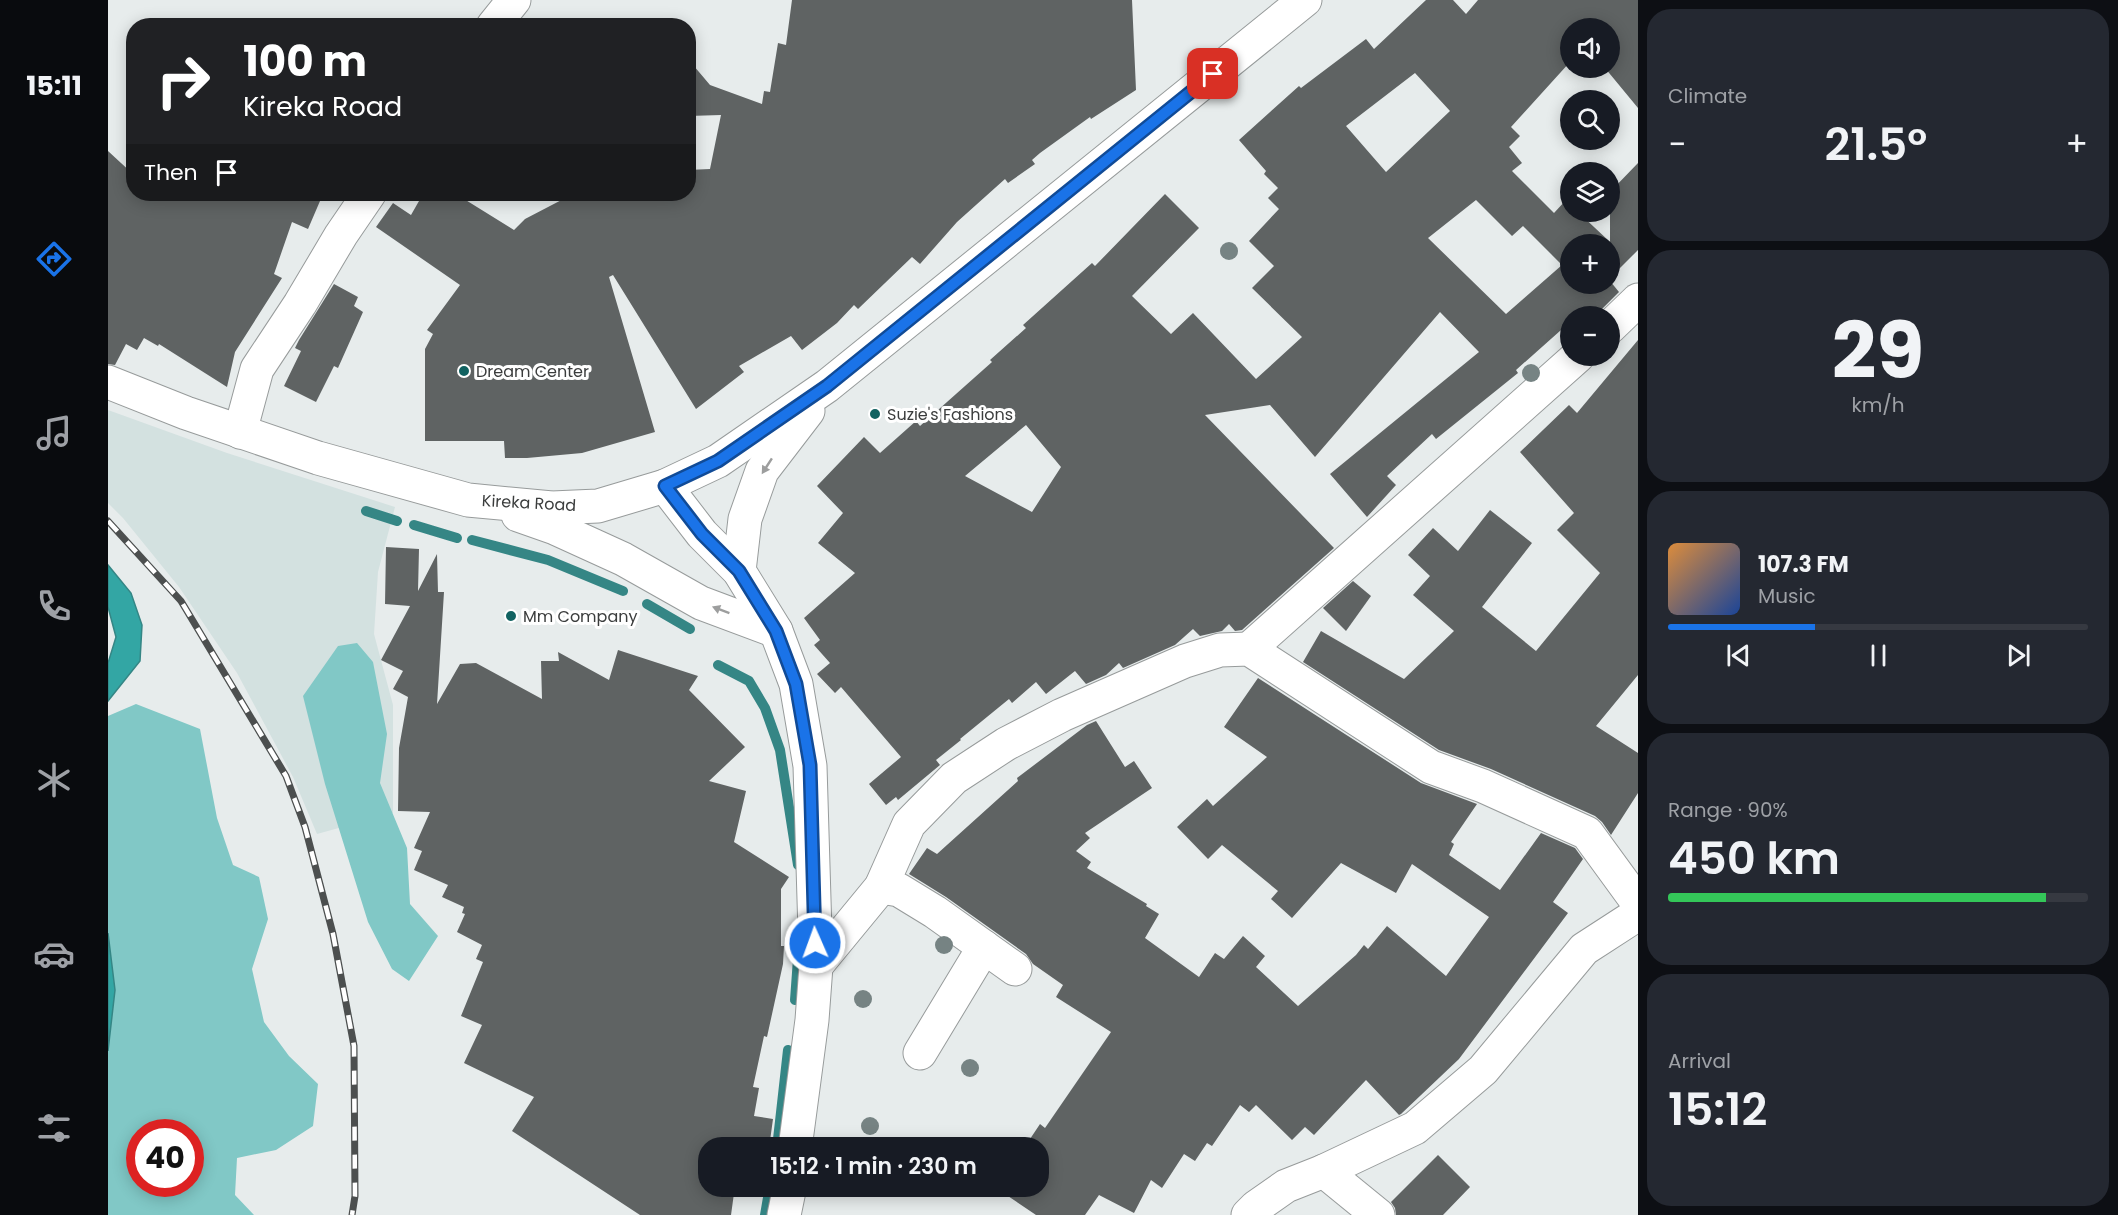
<!DOCTYPE html>
<html lang="en">
<head>
<meta charset="utf-8">
<style>
	:root { --surface:#171b24; --page:#242831; --text:#f1f3f6; --muted:#9ea1a6; --line:#363941; --accent:#1a73e8 }
	body { margin:0; font-family:Poppins,sans-serif; background:var(--page); color:var(--text); height:100vh; display:flex; flex-direction:column; font-size:22px; white-space:nowrap }
	* { box-sizing:border-box; margin:0 }
	p { font-size:20px; color:var(--muted) }
	.icon { flex:none; width:33px; height:33px; fill:none; stroke:currentColor; stroke-width:2; stroke-linecap:round; stroke-linejoin:round }
	.map { position:relative; flex:1; overflow:hidden }
	.details { display:flex; flex-direction:column; gap:9px; padding:9px; background:#0d0f14; width:480px }
	.details>* { flex:none }
	.hud { position:absolute; left:18px; top:18px; width:570px; height:183px; border-radius:24px; box-shadow:0 3px 15px #0003; background:#202124; color:#fff; overflow:hidden }
	.fabs { position:absolute; left:1452px; top:18px; display:grid; gap:12px }
	.fabs a { display:grid; place-items:center; width:60px; height:60px; border-radius:50%; background:var(--surface); box-shadow:0 3px 15px #0003; font-size:30px }
	.speed { position:absolute; left:18px; top:1119px; display:flex; gap:12px; font-size:30px; font-weight:700; text-align:center }
	.speed>* { display:grid; place-content:center; width:78px; height:78px; border-radius:50%; background:var(--surface); box-shadow:0 3px 15px #0003; line-height:1 }
	.speed .limit { border:9px solid #d22; background:#fff; color:#111 }
	.pin { position:absolute; display:grid; place-items:center; width:51px; height:51px; color:#fff; margin:-26px; border-radius:12px; box-shadow:0 3px 9px #0006 }
	.me { position:absolute; width:66px; margin:-33px; rotate:358deg; stroke-linejoin:round; filter:drop-shadow(0 0 4px #0008) }
	.turn { display:flex; align-items:center; gap:21px; height:126px; padding:0 18px; font-size:27px }
	.turn .icon { width:78px; height:78px; stroke-width:2.5 }
	.turn b { display:block; font-size:42px; line-height:51px }
	.then { display:flex; align-items:center; height:57px; padding:0 18px; background:#0003; gap:12px; font-size:22px }
	.big { font-size:45px; font-weight:600; line-height:1.1 }
	.details .card { flex:1; display:flex; flex-direction:column; justify-content:center; gap:9px; min-width:0; padding:0 21px; border-radius:24px; background:var(--page) }
	.details .dial { align-items:center; gap:0 }
	.dial b { font-size:78px; line-height:1 }
	.song { display:flex; align-items:center; gap:18px }
	.cover { width:72px; height:72px; border-radius:9px; background:linear-gradient(135deg,hsl(30 70% 55%),hsl(220 70% 35%)) }
	.played { height:6px; border-radius:3px; background:linear-gradient(90deg,var(--accent) 35%,var(--line) 35%) }
	.keys { display:flex; justify-content:space-around; direction:ltr }
	.heat { display:flex; justify-content:space-between; align-items:center; font-size:33px; direction:ltr }
	.charge { height:9px; border-radius:4px; background:linear-gradient(90deg,#34c759 90%,var(--line) 0) }
	.trip { position:absolute; left:590px; top:1137px; width:351px; height:60px; border-radius:24px; background:var(--surface); box-shadow:0 3px 15px #0003; font-weight:600; line-height:60px; text-align:center }
	main { display:flex; flex:1; min-height:0 }
	.dock { display:flex; flex-direction:column; width:108px; justify-content:space-around; align-items:center; background:#090b0e; color:var(--muted) }
	.dock .icon { width:42px; height:42px }
	.dock .current { color:var(--accent) }
	.dock b { font-size:27px; color:var(--text) }
	.map>svg:first-child { display:block }
	.built { fill:#d3e1e0 }
	.green { fill:#81c8c6; fill-rule:evenodd }
	.water { fill:#33a6a4; stroke:#358685; stroke-width:1.5 }
	.lines { fill:none; stroke-linecap:round; stroke-linejoin:round }
	.stream { stroke:#358685; stroke-width:10 }
	.building { fill:#5f6363; fill-rule:evenodd }
	.street-casing { stroke:#979b9b; stroke-width:35 }
	.secondary-casing { stroke:#979b9b; stroke-width:35 }
	.street { stroke:#fff; stroke-width:33 }
	.secondary { stroke:#fff; stroke-width:33 }
	.rail-casing { stroke:#4c4f4f; stroke-width:7 }
	.rail { stroke:#fff; stroke-width:4.5; stroke-dasharray:14; stroke-linecap:butt }
	.tree { fill:#768383 }
	.oneway { fill:#9d9e9e }
	.route-casing { stroke:#114b97; stroke-width:15 }
	.route { stroke:#1a73e8; stroke-width:10 }
	.poi-dot { fill:#116261; stroke:#fff; stroke-width:2 }
	.labels { text-anchor:middle; dominant-baseline:central; stroke-width:6; stroke-linejoin:round; paint-order:stroke }
	.poi-label { font-size:16px; fill:#3b3d3d; stroke:#fff; text-anchor:start }
	.street-label { font-size:16px; fill:#3b3d3d; stroke:#fff }
</style>
</head>
<body>
<main>
<nav class="dock">
<b>15:11</b>
<svg class="icon current" aria-label="directions" viewBox="0 0 24 24"><path d="M12 3l9 9-9 9-9-9zM9 14v-3h6M13 9l2 2-2 2"/></svg>
<svg class="icon" aria-label="music" viewBox="0 0 24 24"><path d="M9 18V5l10-2v13"/><circle cx="6" cy="18" r="3"/><circle cx="16" cy="16" r="3"/></svg>
<svg class="icon" aria-label="phone" viewBox="0 0 24 24"><path d="M5 4h4l2 5-3 2q2 4 5 5l2-3 5 2v4C11 20 4 13 5 4z"/></svg>
<svg class="icon" aria-label="climate" viewBox="0 0 24 24"><path d="M12 3v18M4 7l16 10M4 17L20 7"/></svg>
<svg class="icon" aria-label="car" viewBox="0 0 24 24"><path d="M5 17H2v-5l4-1 3-4h7l3 4 3 1v5h-3M9 17h6M6 11h13"/><circle cx="7" cy="17" r="2"/><circle cx="17" cy="17" r="2"/></svg>
<svg class="icon" aria-label="filters" viewBox="0 0 24 24"><path d="M4 7h16M4 17h16"/><circle cx="9" cy="7" r="2"/><circle cx="15" cy="17" r="2"/></svg>
</nav>
<div class="map">
<svg width="1530" height="1215" viewBox="0 0 1530 1215">
	<rect width="100%" height="100%" fill="#e7ecec"/>
	<polygon class="built" points="0,410 119,453 287,507 270,572 266,634 285,705 285,813 209,834 185,777 129,673 71,587 15,518 0,503"/>
	<g class="green">
		<polygon points="249,643 265,662 279,734 272,783 299,848 302,904 330,936 301,981 284,969 260,922 217,784 195,696 230,646"/>
		<path d="M 28,704 L 92,729 L 109,818 L 125,865 L 151,877 L 160,919 L 144,969 L 156,1022 L 181,1056 L 210,1084 L 205,1126 L 168,1150 L 129,1158 L 127,1195 L 146,1215 L 0,1215 L 0,1051 L 7,990 L 0,933 L 0,716 ZM 32,1132 L 82,1132 L 82,1184 L 32,1184 Z"/>
	</g>
	<g class="water">
		<polygon points="0,565 23,593 34,625 32,661 0,701 0,663 8,637 0,607"/>
		<polygon points="0,933 7,990 0,1051"/>
	</g>
	<g class="lines">
		<g class="stream">
			<polyline points="258,511 289,521"/>
			<polyline points="306,525 349,538"/>
			<polyline points="364,540 440,560 515,591"/>
			<polyline points="539,604 582,629"/>
			<polyline points="610,665 641,681 657,708 672,750 690,865"/>
			<polyline points="687,1000 692,931"/>
			<polyline points="669,1148 680,1050"/>
			<polyline points="657,1215 662,1186"/>
		</g>
	</g>
	<g class="building">
		<polygon points="684,0 1024,0 1028,90 983,119 982,117 932,153 924,160 927,164 900,183 897,179 849,222 812,264 804,257 750,309 746,305 729,323 694,350 683,336 631,366 636,372 588,409 505,275 501,277 547,432 474,453 419,458 397,458 396,441 317,441 317,349 325,334 319,330 352,285 268,227 285,203 303,215 315,194 348,194 406,230 417,219 465,194 580,194 580,170 602,169 613,115 580,116 580,59 602,85 654,104 656,91 662,92 670,43 678,45"/>
		<path d="M 1318,0 L 1345,0 L 1358,14 L 1370,0 L 1530,0 L 1530,108 L 1497,68 L 1502,68 L 1502,28 L 1462,28 L 1462,62 L 1403,127 L 1412,136 L 1401,147 L 1414,163 L 1404,171 L 1446,213 L 1458,200 L 1462,205 L 1462,212 L 1470,212 L 1502,242 L 1502,192 L 1530,163 L 1530,250 L 1502,278 L 1502,244 L 1462,244 L 1462,284 L 1502,284 L 1502,281 L 1511,292 L 1487,316 L 1462,316 L 1462,322 L 1408,370 L 1410,373 L 1328,439 L 1324,434 L 1279,476 L 1288,485 L 1259,517 L 1222,474 L 1371,352 L 1332,312 L 1207,457 L 1162,405 L 1097,415 L 1226,548 L 1134,630 L 1127,631 L 1121,624 L 1114,631 L 1092,636 L 1085,629 L 1067,645 L 1015,668 L 1011,663 L 998,675 L 978,684 L 967,671 L 938,694 L 928,682 L 904,703 L 901,699 L 852,739 L 853,740 L 828,760 L 832,765 L 790,800 L 788,797 L 778,805 L 761,784 L 793,757 L 733,687 L 727,693 L 709,674 L 722,663 L 706,645 L 712,640 L 696,618 L 747,573 L 710,543 L 735,513 L 709,486 L 756,437 L 772,453 L 808,421 L 812,426 L 884,362 L 882,360 L 918,328 L 915,325 L 984,263 L 987,266 L 1057,194 L 1091,228 L 1024,296 L 1063,334 L 1085,313 L 1148,379 L 1194,337 L 1144,288 L 1166,266 L 1141,241 L 1171,209 L 1160,198 L 1170,188 L 1156,174 L 1158,171 L 1131,140 L 1191,86 L 1193,88 L 1258,39 L 1266,49 ZM 1307,73 L 1342,111 L 1278,172 L 1238,126 ZM 1368,200 L 1404,236 L 1415,226 L 1454,265 L 1398,314 L 1320,238 ZM 918,425 L 953,467 L 924,512 L 857,476 Z"/>
		<polygon points="0,151 26,175 26,194 215,194 200,229 184,222 166,274 174,278 127,352 119,387 51,344 50,346 36,338 29,350 18,344 7,365 0,364"/>
		<polygon points="226,284 250,297 246,306 255,312 230,368 226,366 208,402 176,386 193,351 187,348 191,340"/>
		<polygon points="1530,340 1530,675 1488,726 1530,753 1530,793 1503,835 1494,822 1487,816 1383,769 1331,750 1195,662 1213,631 1296,679 1346,631 1305,595 1322,576 1300,555 1325,528 1350,551 1382,510 1424,543 1374,607 1428,651 1492,573 1449,530 1466,513 1412,452 1461,405 1469,413"/>
		<polygon points="278,547 311,549 310,591 329,554 330,592 336,592 329,704 352,664 368,663 434,699 433,661 451,661 450,652 501,680 510,650 590,676 581,690 637,747 601,781 638,791 626,842 681,877 673,889 673,946 676,946 675,964 659,1037 656,1036 645,1087 651,1088 646,1116 665,1119 661,1148 600,1148 600,1186 627,1186 623,1215 532,1215 404,1131 426,1097 356,1063 374,1025 353,1016 375,962 368,959 374,945 349,932 357,914 354,913 356,907 334,897 340,885 306,870 314,851 306,848 322,812 290,811 291,748 300,697 285,689 295,671 273,660 302,606 277,604"/>
		<polygon points="1245,581 1263,596 1238,631 1215,608"/>
		<polygon points="1150,678 1313,783 1369,804 1343,842 1346,844 1341,855 1392,890 1433,833 1467,848 1475,859 1445,902 1460,913 1351,1059 1293,1114 1291,1115 1258,1080 1206,1135 1197,1127 1184,1140 1148,1105 1141,1112 1132,1105 1104,1146 1099,1143 1087,1161 1076,1154 1054,1188 1043,1180 1026,1213 991,1195 977,1215 928,1215 888,1188 930,1186 930,1148 916,1148 932,1124 937,1128 1003,1032 948,997 955,985 925,964 918,954 838,897 801,874 819,848 829,854 910,781 909,778 979,725 988,721 1017,767 1026,761 1044,788 977,833 982,838 968,851 983,862 979,868 1039,904 1038,906 1051,914 1037,938 1091,977 1107,953 1116,959 1135,936 1157,956 1148,967 1190,1006 1248,955 1256,945 1260,949 1279,926 1338,976 1381,917 1304,864 1288,893 1233,863 1184,918 1163,899 1170,891 1114,845 1100,859 1069,827 1099,799 1105,806 1159,757 1116,727"/>
		<polygon points="1330,1155 1362,1187 1335,1215 1288,1215 1287,1208 1283,1202"/>
	</g>
	<g class="lines">
		<g class="street-casing">
			<g id="street">
				<polyline points="385,26 406,0"/>
				<polyline points="1502,327 1530,300"/>
				<polyline points="132,432 149,369 192,304 233,235 261,194"/>
				<polyline points="1141,649 1470,356"/>
				<polyline points="773,887 791,890 827,912 907,969"/>
				<polyline points="708,966 773,887 801,824 846,778 898,744 954,715 1077,661 1112,650 1141,649 1323,767 1375,786 1479,833 1530,903"/>
				<polyline points="812,1053 876,947"/>
				<polyline points="1216,1171 1270,1215"/>
				<polyline points="1140,1215 1148,1207 1178,1186 1216,1171 1307,1128 1375,1070 1476,949 1530,914"/>
			</g>
		</g>
		<g class="secondary-casing">
			<g id="secondary">
				<polyline points="0,382 78,413 210,458 360,500 444,508 490,506 557,486 610,461 719,386 1197,0"/>
				<polyline points="557,486 594,534 631,571 668,631 688,684 702,766 708,966 704,1020 687,1148"/>
				<polyline points="410,515 447,528 515,559 593,603 668,631"/>
				<polyline points="631,571 637,519 654,471 700,411"/>
				<polyline points="676,1215 682,1186"/>
			</g>
		</g>
		<use href="#street" class="street"/>
		<use href="#secondary" class="secondary"/>
		<g class="rail-casing">
			<polyline id="rail" points="0,521 73,601 178,776 197,827 225,934 246,1046 247,1196 244,1215"/>
		</g>
		<use href="#rail" class="rail"/>
	</g>
	<g class="tree">
		<circle cx="1121" cy="251" r="9"/>
		<circle cx="1423" cy="373" r="9"/>
		<circle cx="836" cy="945" r="9"/>
		<circle cx="755" cy="999" r="9"/>
		<circle cx="862" cy="1068" r="9"/>
		<circle cx="762" cy="1126" r="9"/>
	</g>
	<defs><path id="oneway-solid" d="M-6-.8H1V-3.2L6.5 0L1 3.2V.8H-6Z" transform="scale(1.5)"/></defs>
	<g class="oneway">
		<use href="#oneway-solid" transform="translate(659 466) rotate(123)"/>
		<use href="#oneway-solid" transform="translate(613 610) rotate(-159)"/>
	</g>
	<g class="lines">
		<g class="route-casing">
			<polyline id="route" points="707,943 702,765 688,684 668,631 631,571 594,534 557,486 610,461 719,386 1105,74"/>
		</g>
		<use href="#route" class="route"/>
	</g>
	<g class="poi-dot">
		<circle cx="356" cy="371" r="6"/>
		<circle cx="767" cy="414" r="6"/>
		<circle cx="403" cy="616" r="6"/>
	</g>
	<g class="labels">
		<g class="poi-label">
			<text x="368" y="371">Dream Center</text>
			<text x="779" y="414">Suzie's Fashions</text>
			<text x="415" y="616">Mm Company</text>
		</g>
		<g class="street-label">
			<text transform="translate(421 503) rotate(3)">Kireka Road</text>
		</g>
	</g>
</svg>
<div class="fabs">
<a><svg class="icon" aria-label="sound" viewBox="0 0 24 24"><path d="M4 9h4l5-4v14l-5-4H4zM17 9q2 3 0 6"/></svg></a>
<a><svg class="icon" aria-label="search" viewBox="0 0 24 24"><circle cx="10" cy="10" r="6"/><path d="M15 15l6 6"/></svg></a>
<a><svg class="icon" aria-label="layers" viewBox="0 0 24 24"><path d="M12 4l9 5-9 5-9-5zM3 14l9 5 9-5"/></svg></a>
<a>+</a>
<a>−</a>
</div>
<div class="speed"><div class="limit">40</div></div>
<div class="pin" style="left:1105px;top:74px;background:#d93025"><svg class="icon" aria-label="arrive" viewBox="0 0 24 24"><path d="M6 21V4h12l-3 4 3 4H6"/></svg></div>
<svg class="me" style="left:707px;top:943px" viewBox="-20 -20 40 40"><circle r="17" fill="#1a73e8" stroke="#fff" stroke-width="3"/><path d="M0-11L8 9 0 5-8 9z" fill="#fff"/></svg>
<div class="trip">15:12 · 1 min · 230 m</div>
<div class="hud">
<div class="turn"><svg class="icon" aria-label="right" viewBox="0 0 24 24"><path d="M7 20v-9h11M14 6l5 5-5 5"/></svg><div><b>100 m</b>Kireka Road</div></div>
<div class="then">Then<svg class="icon" aria-label="arrive" viewBox="0 0 24 24"><path d="M6 21V4h12l-3 4 3 4H6"/></svg></div>
</div>
</div>
<section class="details">
<div class="card"><p>Climate</p>
<div class="heat"><a>−</a><b class="big">21.5°</b><a>+</a></div>
</div>
<div class="card dial"><b>29</b><p>km/h</p></div>
<div class="card">
<div class="song"><i class="cover"></i><div><b>107.3 FM</b><p>Music</p></div></div>
<div class="played"></div>
<div class="keys"><svg class="icon" aria-label="previous" viewBox="0 0 24 24"><path d="M18 5L8 12l10 7zM5 5v14"/></svg><svg class="icon" aria-label="pause" viewBox="0 0 24 24"><path d="M8 5v14M16 5v14"/></svg><svg class="icon" aria-label="next" viewBox="0 0 24 24"><path d="M6 5l10 7-10 7zM19 5v14"/></svg></div>
</div>
<div class="card"><p>Range · 90%</p><b class="big">450 km</b><div class="charge"></div></div>
<div class="card"><p>Arrival</p><b class="big">15:12</b></div>
</section>
</main>
</body>
</html>
